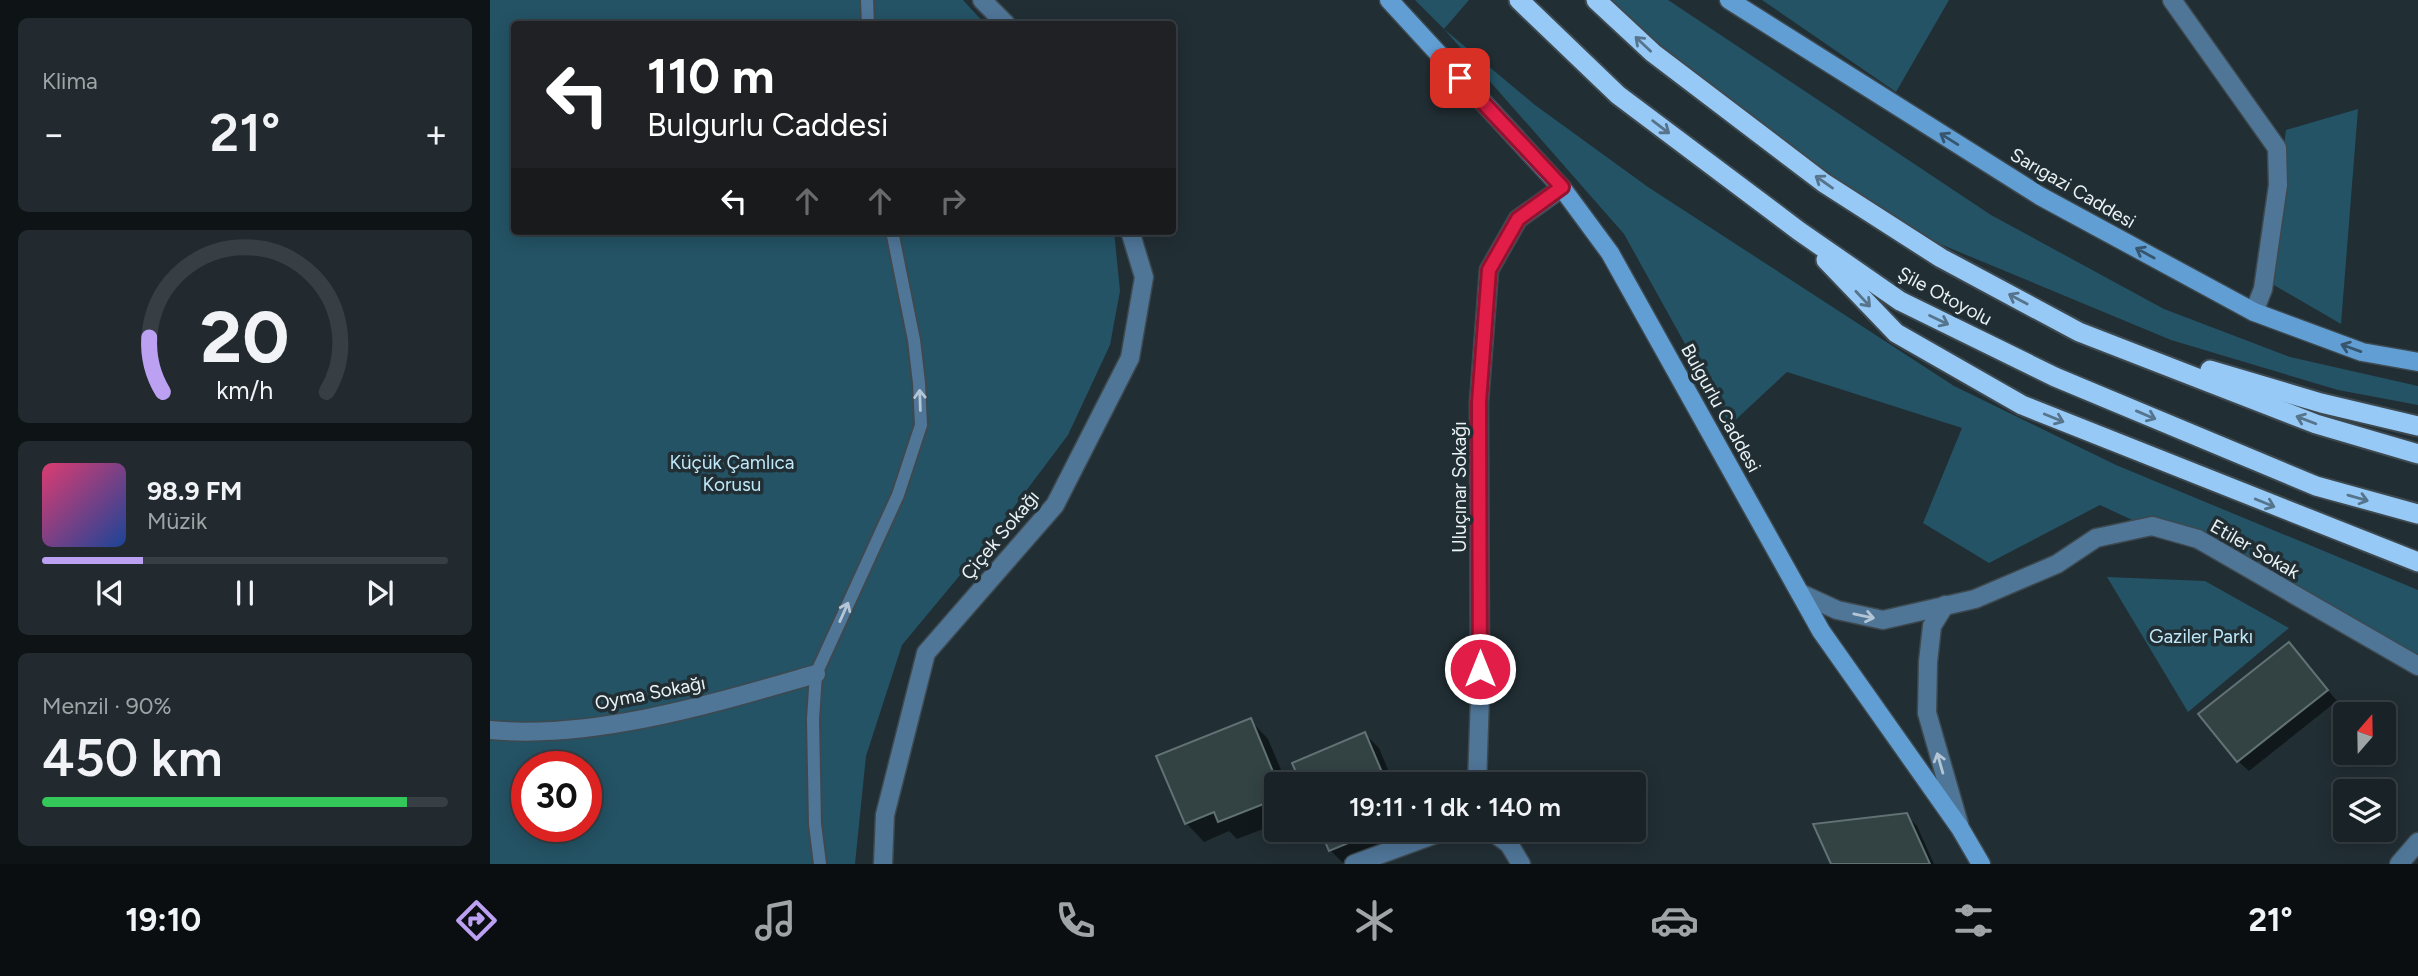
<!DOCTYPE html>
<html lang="tr">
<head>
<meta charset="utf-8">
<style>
	:root { --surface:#192227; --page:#222a2f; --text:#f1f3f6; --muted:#9fa4a7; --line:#373f44; --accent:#bca0f2 }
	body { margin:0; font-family:Figtree,sans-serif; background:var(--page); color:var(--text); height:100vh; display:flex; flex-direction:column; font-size:26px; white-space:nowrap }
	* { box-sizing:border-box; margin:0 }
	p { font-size:23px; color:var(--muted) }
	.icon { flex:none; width:38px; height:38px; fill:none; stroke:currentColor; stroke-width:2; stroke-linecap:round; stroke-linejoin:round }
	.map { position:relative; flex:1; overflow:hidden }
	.details { display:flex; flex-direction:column; gap:18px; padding:18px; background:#0e1315; width:490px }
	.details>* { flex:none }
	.guide { position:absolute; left:21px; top:21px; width:665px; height:214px; border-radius:7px; box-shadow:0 4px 18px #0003,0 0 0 2px var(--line); background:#202124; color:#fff; overflow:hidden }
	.needle { width:46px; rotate:20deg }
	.tools { position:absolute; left:1843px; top:702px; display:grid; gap:14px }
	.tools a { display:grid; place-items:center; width:63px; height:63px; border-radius:7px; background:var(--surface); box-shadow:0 4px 18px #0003,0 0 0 2px var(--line); font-size:35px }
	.speed { position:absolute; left:21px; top:751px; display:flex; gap:14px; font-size:35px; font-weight:700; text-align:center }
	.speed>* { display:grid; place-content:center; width:91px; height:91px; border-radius:50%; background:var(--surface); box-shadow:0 4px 18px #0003,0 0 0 2px var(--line); line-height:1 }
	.speed .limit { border:10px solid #d22; background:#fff; color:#111 }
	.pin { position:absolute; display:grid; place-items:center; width:60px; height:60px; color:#fff; margin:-30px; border-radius:14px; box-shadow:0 4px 10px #0006 }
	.me { position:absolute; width:77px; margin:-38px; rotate:0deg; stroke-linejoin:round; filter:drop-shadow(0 0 5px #0008) }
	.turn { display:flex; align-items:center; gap:24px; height:147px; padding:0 21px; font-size:32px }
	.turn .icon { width:91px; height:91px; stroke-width:2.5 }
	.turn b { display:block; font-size:49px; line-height:60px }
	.lanes { display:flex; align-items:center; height:66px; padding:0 21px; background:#0003; justify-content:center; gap:35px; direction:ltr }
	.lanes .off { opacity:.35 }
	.big { font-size:52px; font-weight:600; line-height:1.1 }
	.details .tile { flex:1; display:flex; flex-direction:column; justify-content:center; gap:10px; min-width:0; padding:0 24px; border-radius:10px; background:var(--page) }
	.details .dial { align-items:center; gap:0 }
	.dial svg { height:182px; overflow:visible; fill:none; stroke:var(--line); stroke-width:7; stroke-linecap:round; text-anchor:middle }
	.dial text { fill:var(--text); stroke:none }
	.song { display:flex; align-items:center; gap:21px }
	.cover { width:84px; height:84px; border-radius:10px; background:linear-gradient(135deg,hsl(340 70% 55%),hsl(220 70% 35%)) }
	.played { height:7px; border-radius:4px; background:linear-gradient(90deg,var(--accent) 25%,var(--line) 25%) }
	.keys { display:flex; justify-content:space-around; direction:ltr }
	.heat { display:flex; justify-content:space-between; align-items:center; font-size:38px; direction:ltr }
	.charge { height:10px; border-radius:5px; background:linear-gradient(90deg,#34c759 90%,var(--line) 0) }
	.trip { position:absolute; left:774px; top:772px; width:382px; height:70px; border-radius:7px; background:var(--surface); box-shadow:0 4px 18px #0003,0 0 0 2px var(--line); font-weight:600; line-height:70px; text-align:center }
	.dock { display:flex; height:112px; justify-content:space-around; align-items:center; background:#0a0e10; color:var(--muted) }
	.dock .icon { width:49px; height:49px }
	.dock .selected { color:var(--accent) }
	.dock b { font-size:32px; color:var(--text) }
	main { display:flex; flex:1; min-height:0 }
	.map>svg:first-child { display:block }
	.green { fill:#245365; fill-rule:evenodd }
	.shadow { fill:#0007 }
	.building { fill:#334344; stroke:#617274; stroke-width:2 }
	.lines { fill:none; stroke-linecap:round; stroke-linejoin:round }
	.service-casing { stroke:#3d494f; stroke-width:16 }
	.minor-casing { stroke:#3d494f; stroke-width:21 }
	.tertiary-casing { stroke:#3d494f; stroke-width:21 }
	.secondary-casing { stroke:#3d494f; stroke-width:21 }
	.trunk-casing { stroke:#3d494f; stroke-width:23 }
	.service { stroke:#4f7597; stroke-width:12 }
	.minor { stroke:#4f7597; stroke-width:18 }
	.tertiary { stroke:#4f7597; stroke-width:18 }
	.secondary { stroke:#609ed4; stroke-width:18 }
	.trunk { stroke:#97c9f6; stroke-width:19 }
	.oneway { stroke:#56748b }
	.oneway2 { stroke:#37556c }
	.oneway3 { stroke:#b4c6d5 }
	.route-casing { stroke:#92132f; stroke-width:18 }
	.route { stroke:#e11d48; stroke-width:12 }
	.labels { text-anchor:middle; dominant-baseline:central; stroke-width:7; stroke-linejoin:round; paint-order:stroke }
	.street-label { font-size:19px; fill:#eaf2f6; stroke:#212e34 }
	.park-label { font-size:19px; fill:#bfe8f9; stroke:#212e34 }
</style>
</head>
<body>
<main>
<section class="details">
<div class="tile"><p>Klima</p>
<div class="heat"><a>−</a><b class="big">21°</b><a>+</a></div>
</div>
<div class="tile dial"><svg viewBox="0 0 100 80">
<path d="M14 69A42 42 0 1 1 86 69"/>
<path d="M14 69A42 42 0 0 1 8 45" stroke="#bca0f2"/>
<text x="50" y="56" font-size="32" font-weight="700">20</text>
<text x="50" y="72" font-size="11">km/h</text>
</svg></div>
<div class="tile">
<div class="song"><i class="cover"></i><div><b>98.9 FM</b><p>Müzik</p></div></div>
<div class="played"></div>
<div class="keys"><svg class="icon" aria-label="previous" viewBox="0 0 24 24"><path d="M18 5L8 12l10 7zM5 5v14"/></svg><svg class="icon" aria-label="pause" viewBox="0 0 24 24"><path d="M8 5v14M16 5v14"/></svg><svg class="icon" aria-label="next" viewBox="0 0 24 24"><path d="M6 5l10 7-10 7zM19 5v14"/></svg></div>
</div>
<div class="tile"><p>Menzil · 90%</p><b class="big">450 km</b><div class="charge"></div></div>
</section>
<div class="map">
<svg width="1928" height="864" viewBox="0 0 1928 864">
	<rect width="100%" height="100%" fill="#212e34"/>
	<g class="green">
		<path d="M 0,0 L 473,0 L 495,24 L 24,24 L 24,231 L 624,231 L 630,291 L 620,345 L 578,435 L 500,539 L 412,645 L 376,756 L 365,864 L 0,864 ZM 37,766 L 96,766 L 96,826 L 37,826 Z"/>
		<polygon points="925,0 979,0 954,29 1045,105 1158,187 1464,386 1626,465 1928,590 1928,654 1610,505 1499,563 1433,523 1472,428 1297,372 1240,425 1134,234 954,29"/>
		<polygon points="1108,0 1178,0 1501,215 1674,309 1800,357 1928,386 1928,405 1848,390 1681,340 1450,244 1304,161"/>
		<polygon points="1272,0 1459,0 1406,92"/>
		<polygon points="1868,109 1851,324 1777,281 1796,130"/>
		<polygon points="1617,577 1715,581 1799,628 1698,712"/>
	</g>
	<g class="shadow">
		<polygon points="1799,644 1847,701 1759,771 1748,761"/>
		<polygon points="760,720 778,739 797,784 786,784 786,824 747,839 739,831 714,842 696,823"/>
		<polygon points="875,734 889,748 904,784 812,784"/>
		<polygon points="1416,815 1427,826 1444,864 1342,864"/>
		<polygon points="832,830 923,830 925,834 854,864 840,850"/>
	</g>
	<g class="building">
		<polygon points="1799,642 1838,690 1747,762 1708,714"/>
		<polygon points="761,718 788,784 786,784 786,799 728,822 724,812 695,824 666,756"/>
		<polygon points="875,732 897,784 811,784 802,763"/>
		<polygon points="1417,813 1440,864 1341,864 1323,824"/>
		<polygon points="830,830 890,830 839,851"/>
	</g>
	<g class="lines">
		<g class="service-casing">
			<g id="service">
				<polyline points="377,0 378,24"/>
				<polyline points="330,864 325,824 323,719 326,674 408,495 431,425 429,383 424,340 402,231"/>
			</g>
		</g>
		<g class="minor-casing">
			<g id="minor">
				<polyline points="492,0 516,24"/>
				<polyline points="1310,593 1347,610 1393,620 1485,599 1567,564 1606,538 1662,526 1708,539 1928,666"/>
				<polyline points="1455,605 1442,626 1438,662 1437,713 1469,824"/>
				<path d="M 0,730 C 105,740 225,703 326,674"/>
				<polyline points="987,784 990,696 989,402 999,270 1028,219 1072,188"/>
				<polyline points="1000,830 1019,844 1031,864"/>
				<polyline points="393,864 395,815 436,653 565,505 640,358 654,277 640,231"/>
				<polyline points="864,864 957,830"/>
				<polyline points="1909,864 1928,842"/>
			</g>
		</g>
		<g class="tertiary-casing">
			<polyline id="tertiary" points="1682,0 1787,148 1788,185 1773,289 1764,312"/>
		</g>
		<g class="secondary-casing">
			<g id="secondary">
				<polyline points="899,0 1072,188 1120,253 1331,631 1470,828 1491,864"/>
				<polyline points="1239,0 1550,196 1764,312 1872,352 1928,362"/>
			</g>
		</g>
		<g class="trunk-casing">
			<g id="trunk">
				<polyline points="1029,0 1128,95 1309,231 1410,301 1565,377 1826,486 1928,514"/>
				<polyline points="1106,0 1163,53 1334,183 1451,258 1589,332 1826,424 1928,454"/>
				<polyline points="1336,260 1406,333 1532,405 1928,562"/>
				<polyline points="1720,370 1831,403 1928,426"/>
			</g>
		</g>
		<use href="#service" class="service"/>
		<use href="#minor" class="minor"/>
		<use href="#tertiary" class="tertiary"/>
		<use href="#secondary" class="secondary"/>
		<use href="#trunk" class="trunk"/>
	</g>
	<defs><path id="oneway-shaft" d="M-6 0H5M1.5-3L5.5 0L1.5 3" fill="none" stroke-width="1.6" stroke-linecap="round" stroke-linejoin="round" transform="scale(1.75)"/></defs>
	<g class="oneway">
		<use href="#oneway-shaft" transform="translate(1153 44) rotate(-137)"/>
		<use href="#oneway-shaft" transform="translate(1171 127) rotate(37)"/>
		<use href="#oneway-shaft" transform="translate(1334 182) rotate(-145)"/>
		<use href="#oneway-shaft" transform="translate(1373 299) rotate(47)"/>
		<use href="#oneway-shaft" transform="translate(1528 299) rotate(-152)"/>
		<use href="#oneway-shaft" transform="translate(1449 320) rotate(26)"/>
		<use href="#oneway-shaft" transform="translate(1656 415) rotate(23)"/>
		<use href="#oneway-shaft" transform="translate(1564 418) rotate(22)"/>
		<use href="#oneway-shaft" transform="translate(1816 420) rotate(-159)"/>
		<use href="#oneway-shaft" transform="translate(1868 498) rotate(16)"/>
		<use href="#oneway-shaft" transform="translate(1775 503) rotate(22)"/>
	</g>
	<g class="oneway2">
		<use href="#oneway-shaft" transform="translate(1459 139) rotate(-148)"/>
		<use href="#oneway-shaft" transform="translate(1655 253) rotate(-151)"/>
		<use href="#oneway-shaft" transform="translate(1861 348) rotate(-160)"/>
	</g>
	<g class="oneway3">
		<use href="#oneway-shaft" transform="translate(430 400) rotate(-92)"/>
		<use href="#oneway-shaft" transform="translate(354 612) rotate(-66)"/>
		<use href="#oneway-shaft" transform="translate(1374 616) rotate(12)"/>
		<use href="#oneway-shaft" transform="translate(1450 763) rotate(-106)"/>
	</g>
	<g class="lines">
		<g class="route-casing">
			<polyline id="route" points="970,78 1072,187 1028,219 999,270 989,402 990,669"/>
		</g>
		<use href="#route" class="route"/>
	</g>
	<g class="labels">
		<g class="street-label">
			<text transform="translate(1583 188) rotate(30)">Sarıgazi Caddesi</text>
			<text transform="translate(1455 296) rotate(28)">Şile Otoyolu</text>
			<text transform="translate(1231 408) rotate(61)">Bulgurlu Caddesi</text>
			<text transform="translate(969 487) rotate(-90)">Uluçınar Sokağı</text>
			<text transform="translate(510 535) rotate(-50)">Çiçek Sokağı</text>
			<text transform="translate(1765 549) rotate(30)">Etiler Sokak</text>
			<text transform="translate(160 693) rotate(-11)">Oyma Sokağı</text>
		</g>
		<g class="park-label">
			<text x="242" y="462">Küçük Çamlıca<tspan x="242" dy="22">Korusu</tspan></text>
			<text x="1711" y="636">Gaziler Parkı</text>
		</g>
	</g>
</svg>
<div class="tools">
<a><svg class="needle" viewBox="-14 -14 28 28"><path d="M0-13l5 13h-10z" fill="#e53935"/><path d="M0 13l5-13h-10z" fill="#9fa4a7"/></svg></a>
<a><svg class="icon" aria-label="layers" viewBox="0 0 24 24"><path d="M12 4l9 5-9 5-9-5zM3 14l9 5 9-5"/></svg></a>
</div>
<div class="speed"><div class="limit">30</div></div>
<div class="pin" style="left:970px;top:78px;background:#d93025"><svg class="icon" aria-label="arrive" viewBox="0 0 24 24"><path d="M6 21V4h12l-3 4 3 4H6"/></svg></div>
<svg class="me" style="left:990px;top:669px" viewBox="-20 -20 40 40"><circle r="17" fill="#e11d48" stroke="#fff" stroke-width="3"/><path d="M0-11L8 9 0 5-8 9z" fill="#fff"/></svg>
<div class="trip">19:11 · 1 dk · 140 m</div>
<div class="guide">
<div class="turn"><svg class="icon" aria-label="left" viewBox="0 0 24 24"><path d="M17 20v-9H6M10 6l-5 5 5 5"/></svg><div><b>110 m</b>Bulgurlu Caddesi</div></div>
<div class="lanes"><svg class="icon" aria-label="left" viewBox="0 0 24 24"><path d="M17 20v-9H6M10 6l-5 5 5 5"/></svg><svg class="icon off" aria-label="ahead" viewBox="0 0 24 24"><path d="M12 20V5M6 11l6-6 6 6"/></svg><svg class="icon off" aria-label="ahead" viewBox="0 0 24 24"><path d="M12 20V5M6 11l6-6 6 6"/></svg><svg class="icon off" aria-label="right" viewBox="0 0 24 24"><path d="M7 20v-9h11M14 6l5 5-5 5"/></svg></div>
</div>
</div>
</main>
<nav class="dock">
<b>19:10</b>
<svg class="icon selected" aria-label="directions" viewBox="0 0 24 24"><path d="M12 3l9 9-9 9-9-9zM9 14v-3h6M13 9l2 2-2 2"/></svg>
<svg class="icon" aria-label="music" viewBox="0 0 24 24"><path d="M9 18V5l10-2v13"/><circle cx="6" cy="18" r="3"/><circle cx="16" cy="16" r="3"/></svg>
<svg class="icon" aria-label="phone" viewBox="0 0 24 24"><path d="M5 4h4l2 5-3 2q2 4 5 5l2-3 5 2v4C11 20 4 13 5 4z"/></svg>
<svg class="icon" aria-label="climate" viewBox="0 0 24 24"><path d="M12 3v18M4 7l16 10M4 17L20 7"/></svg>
<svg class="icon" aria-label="car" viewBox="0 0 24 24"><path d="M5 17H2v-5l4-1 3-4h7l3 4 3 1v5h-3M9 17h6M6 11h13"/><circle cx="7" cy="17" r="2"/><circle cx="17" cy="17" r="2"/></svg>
<svg class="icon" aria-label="filters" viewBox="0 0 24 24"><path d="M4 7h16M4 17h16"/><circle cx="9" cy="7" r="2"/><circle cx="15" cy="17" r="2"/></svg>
<b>21°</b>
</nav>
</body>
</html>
